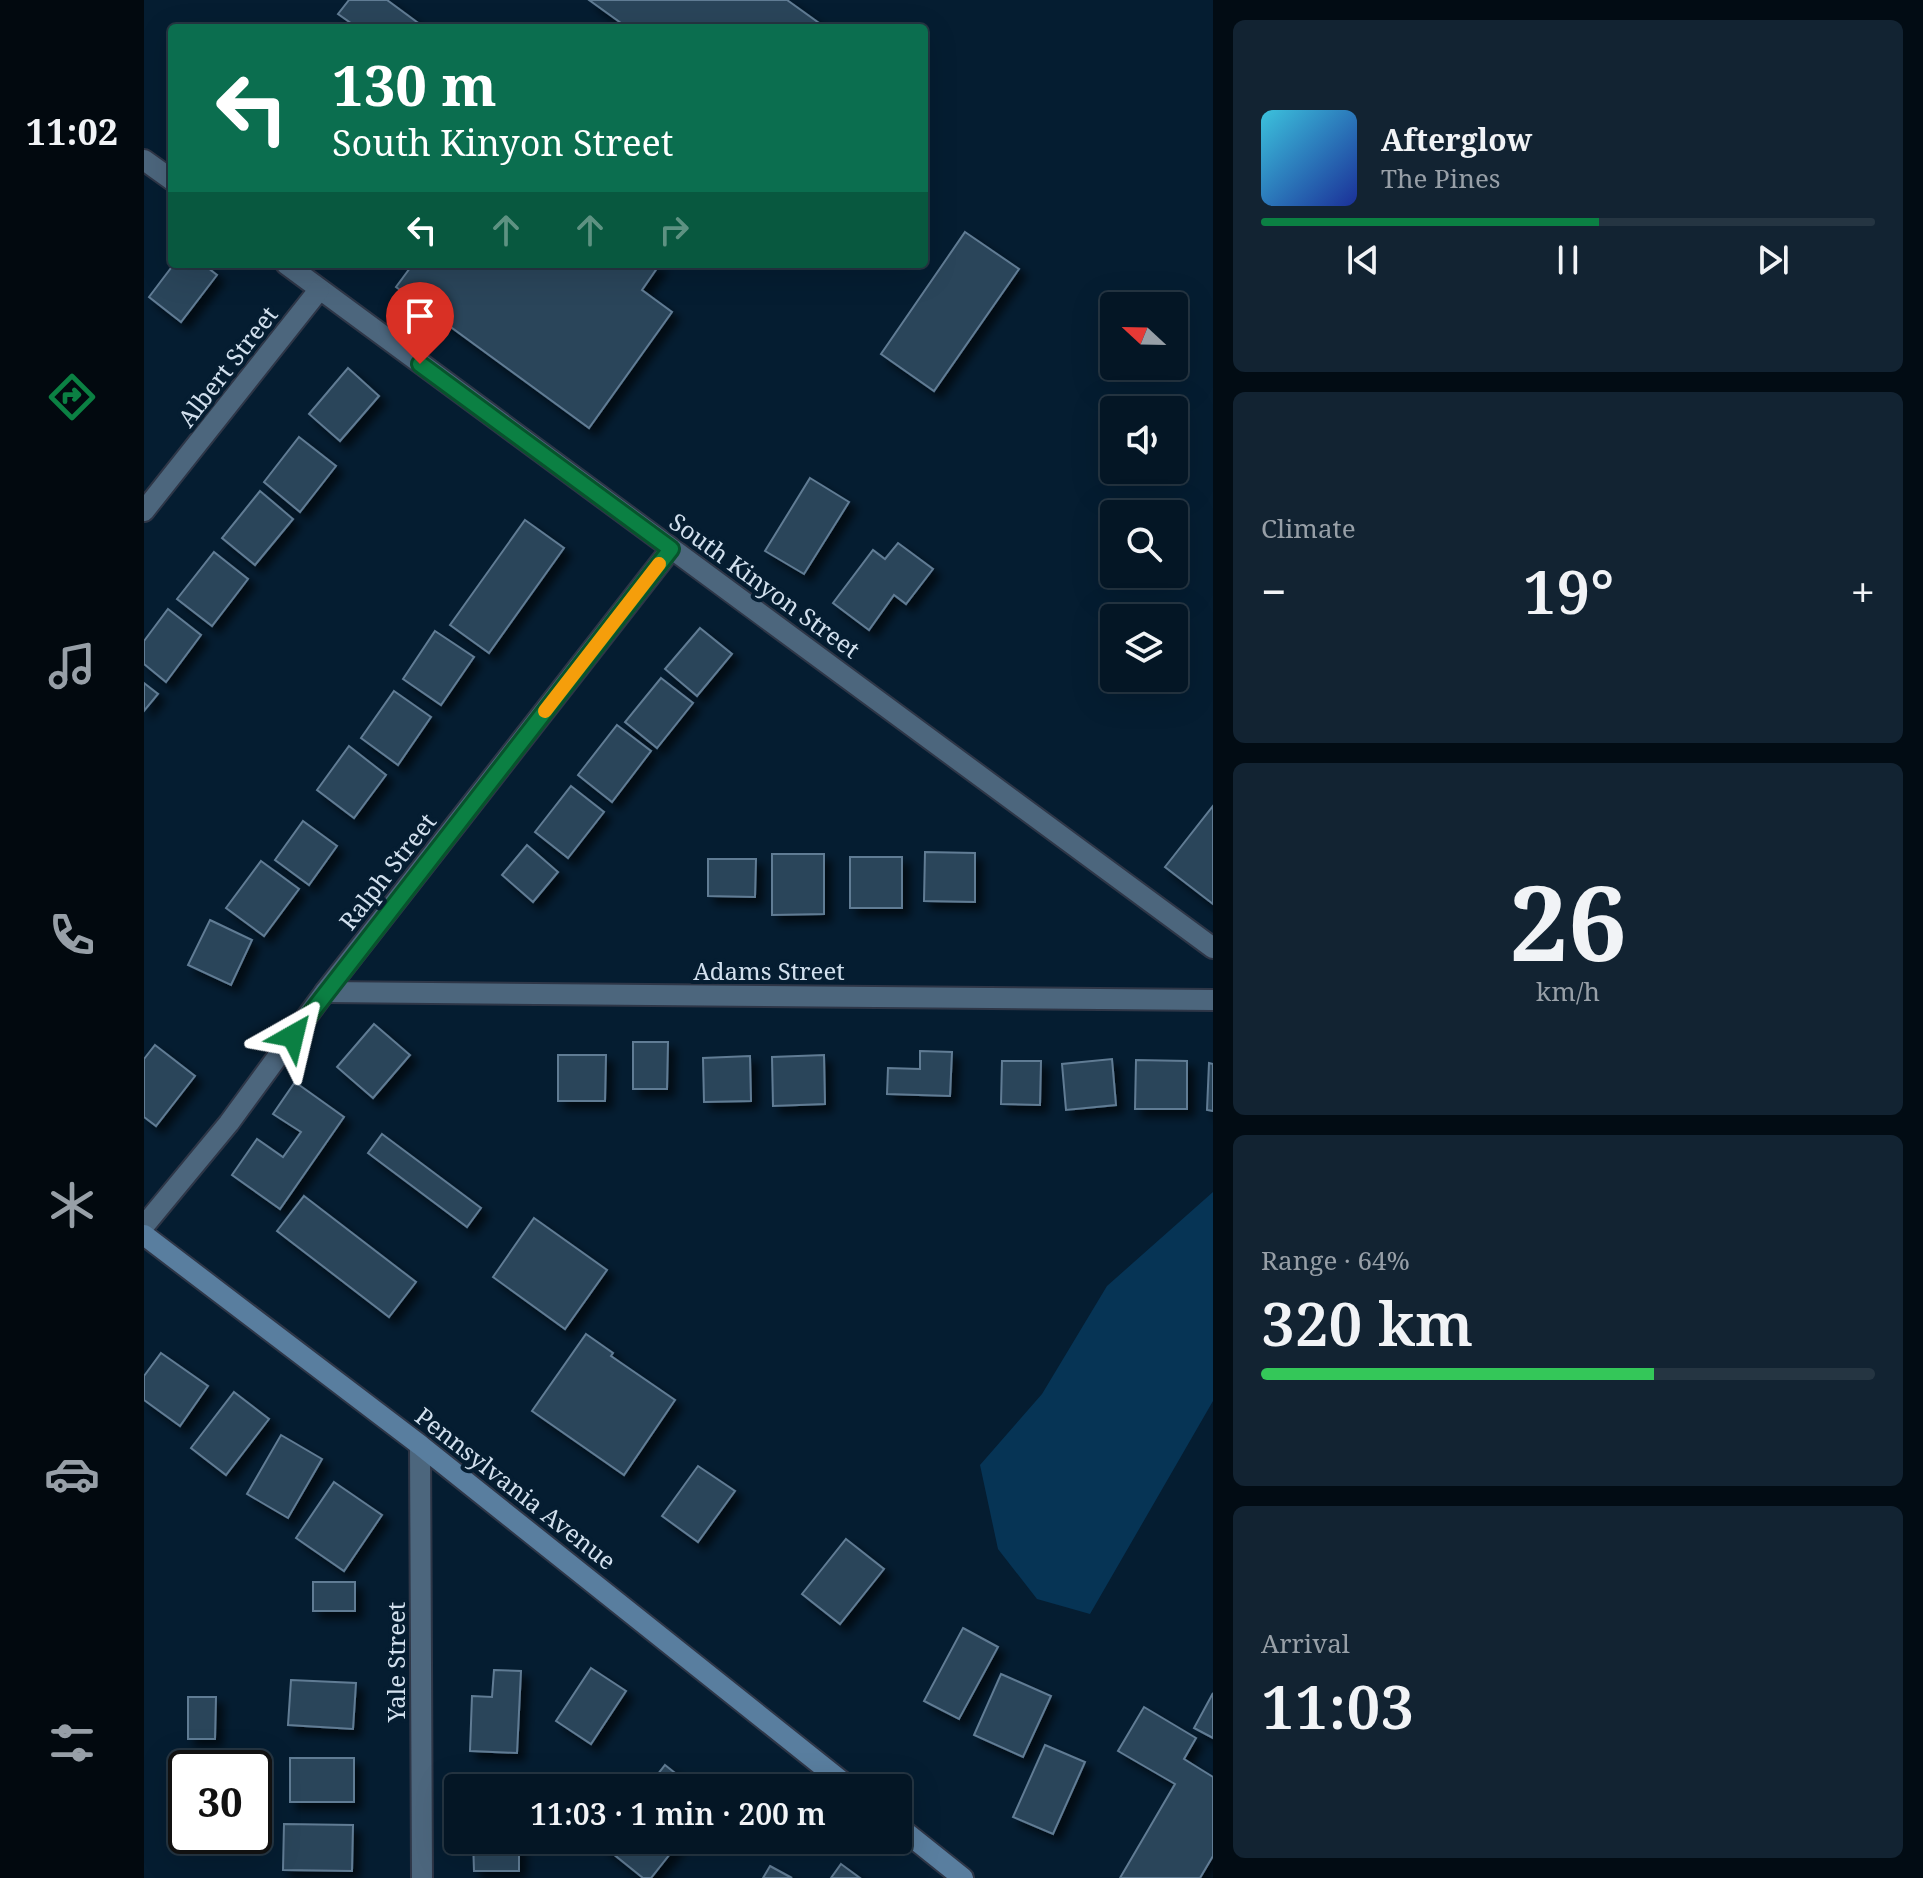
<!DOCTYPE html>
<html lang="en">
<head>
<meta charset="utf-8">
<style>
	:root { --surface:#041625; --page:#122332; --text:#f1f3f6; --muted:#979fa7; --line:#253542; --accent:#0b8043 }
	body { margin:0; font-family:"Noto Serif",serif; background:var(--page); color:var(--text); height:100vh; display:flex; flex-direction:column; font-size:30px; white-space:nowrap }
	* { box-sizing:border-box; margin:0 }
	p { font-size:26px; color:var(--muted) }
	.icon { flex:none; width:44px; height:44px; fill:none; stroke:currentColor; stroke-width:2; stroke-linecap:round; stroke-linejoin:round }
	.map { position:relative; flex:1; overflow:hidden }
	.panel { display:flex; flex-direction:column; gap:20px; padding:20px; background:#020c14; width:710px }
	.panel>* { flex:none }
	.guide { position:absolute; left:24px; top:24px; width:760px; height:244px; border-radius:8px; box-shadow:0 8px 32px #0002,0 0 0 2px var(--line); background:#0b6e4f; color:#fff; overflow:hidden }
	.needle { width:52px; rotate:292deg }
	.tools { position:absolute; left:956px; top:292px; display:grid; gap:16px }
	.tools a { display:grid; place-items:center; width:88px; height:88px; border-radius:8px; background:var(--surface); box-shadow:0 8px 32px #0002,0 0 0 2px var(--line); font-size:40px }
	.speed { position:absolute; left:24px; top:1750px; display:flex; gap:16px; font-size:40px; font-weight:700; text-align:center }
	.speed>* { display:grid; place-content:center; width:104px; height:104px; border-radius:50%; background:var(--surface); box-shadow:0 8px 32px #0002,0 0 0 2px var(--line); line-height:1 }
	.speed .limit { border:4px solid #111; border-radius:12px; background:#fff; color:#111 }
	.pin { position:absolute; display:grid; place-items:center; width:68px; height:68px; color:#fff; margin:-82px -34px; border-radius:50% 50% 50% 0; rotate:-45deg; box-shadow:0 0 8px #0007 }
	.pin .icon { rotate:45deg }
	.me { position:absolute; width:88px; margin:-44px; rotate:37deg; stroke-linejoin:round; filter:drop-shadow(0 0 6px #0008) }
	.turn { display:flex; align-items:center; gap:28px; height:168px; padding:0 32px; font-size:36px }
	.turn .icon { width:104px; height:104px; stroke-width:2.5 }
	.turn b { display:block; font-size:56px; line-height:68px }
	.lanes { display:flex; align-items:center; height:76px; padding:0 32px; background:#0003; justify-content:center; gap:40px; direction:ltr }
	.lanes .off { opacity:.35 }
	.big { font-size:60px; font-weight:600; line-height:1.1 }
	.panel .widget { flex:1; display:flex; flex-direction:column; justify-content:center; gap:12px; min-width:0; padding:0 28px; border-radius:12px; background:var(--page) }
	.panel .dial { align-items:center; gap:0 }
	.dial b { font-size:104px; line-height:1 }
	.song { display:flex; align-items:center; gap:24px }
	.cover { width:96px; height:96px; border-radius:12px; background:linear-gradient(135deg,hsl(190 70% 55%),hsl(230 70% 35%)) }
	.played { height:8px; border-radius:4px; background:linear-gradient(90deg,var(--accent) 55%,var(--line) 55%) }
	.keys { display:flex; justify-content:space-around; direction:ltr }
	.heat { display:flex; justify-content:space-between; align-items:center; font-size:44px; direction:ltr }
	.charge { height:12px; border-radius:6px; background:linear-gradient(90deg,#34c759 64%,var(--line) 0) }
	.trip { position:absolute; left:300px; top:1774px; width:468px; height:80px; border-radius:8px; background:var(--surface); box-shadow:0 8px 32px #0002,0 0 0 2px var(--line); font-weight:600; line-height:80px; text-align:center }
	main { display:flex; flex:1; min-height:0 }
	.tabs { display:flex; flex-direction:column; width:144px; justify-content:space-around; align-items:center; background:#02090f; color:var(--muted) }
	.tabs .icon { width:56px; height:56px }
	.tabs .active { color:var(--accent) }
	.tabs b { font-size:36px; color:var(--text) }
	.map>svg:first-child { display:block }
	.green { fill:#063455 }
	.building { fill:#2b445a; stroke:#617c94; stroke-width:2; filter:url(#shadow) }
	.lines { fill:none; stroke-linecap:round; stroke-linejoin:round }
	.street-casing { stroke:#2e3647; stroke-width:24 }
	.secondary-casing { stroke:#2e3647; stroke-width:24 }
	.street { stroke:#4c667d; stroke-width:20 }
	.secondary { stroke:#597e9f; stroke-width:20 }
	.route-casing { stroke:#07532c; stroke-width:20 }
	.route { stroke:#0b8043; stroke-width:14 }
	.slow { stroke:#f59e0b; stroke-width:14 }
	.labels { text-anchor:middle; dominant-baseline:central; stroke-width:8; stroke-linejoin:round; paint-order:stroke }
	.street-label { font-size:24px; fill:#d2e0ee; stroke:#051d31 }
</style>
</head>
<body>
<main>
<nav class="tabs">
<b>11:02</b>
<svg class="icon active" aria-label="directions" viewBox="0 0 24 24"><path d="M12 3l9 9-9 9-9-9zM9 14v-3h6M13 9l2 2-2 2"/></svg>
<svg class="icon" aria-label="music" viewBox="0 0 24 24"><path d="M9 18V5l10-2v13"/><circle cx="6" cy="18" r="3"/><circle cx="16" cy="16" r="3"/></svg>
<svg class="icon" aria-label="phone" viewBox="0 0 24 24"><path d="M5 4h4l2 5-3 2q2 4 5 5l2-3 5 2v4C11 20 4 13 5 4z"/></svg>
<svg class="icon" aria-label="climate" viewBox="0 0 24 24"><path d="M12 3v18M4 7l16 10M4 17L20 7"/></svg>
<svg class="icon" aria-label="car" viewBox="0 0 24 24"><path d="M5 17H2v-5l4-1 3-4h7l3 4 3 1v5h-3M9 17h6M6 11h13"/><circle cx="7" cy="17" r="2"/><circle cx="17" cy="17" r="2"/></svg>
<svg class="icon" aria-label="filters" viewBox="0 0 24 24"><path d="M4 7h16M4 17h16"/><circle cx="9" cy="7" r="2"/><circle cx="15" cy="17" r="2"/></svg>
</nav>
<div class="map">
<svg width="1069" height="1878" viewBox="0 0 1069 1878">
	<defs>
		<filter id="shadow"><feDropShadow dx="7" dy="7" stdDeviation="4" flood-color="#0009"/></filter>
	</defs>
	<rect width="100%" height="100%" fill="#051d31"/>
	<polygon class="green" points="1069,1192 1069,1401 946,1614 893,1599 854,1549 836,1465 898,1394 963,1286"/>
	<g class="building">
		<polygon points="205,0 243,0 281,28 214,28 194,14"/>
		<polygon points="445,0 643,0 682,28 484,28"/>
		<polygon points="821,232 875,269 790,391 737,354"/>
		<polygon points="30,264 59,264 73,275 37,322 5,297"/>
		<polygon points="269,264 516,264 498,290 528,312 445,428 252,287"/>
		<polygon points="204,368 235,396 196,441 165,414"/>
		<polygon points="155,437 192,466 156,512 120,482"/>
		<polygon points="666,478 705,502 660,574 621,551"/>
		<polygon points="116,491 149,519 111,565 78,538"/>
		<polygon points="381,520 420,548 345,653 306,625"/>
		<polygon points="754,543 789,569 762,604 750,595 725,630 689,603 729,550 741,559"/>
		<polygon points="70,552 104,579 68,626 33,599"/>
		<polygon points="24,609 57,635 22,682 0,664 0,641"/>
		<polygon points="556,628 588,654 553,696 521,669"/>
		<polygon points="291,631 330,657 297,705 259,679"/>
		<polygon points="517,678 549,703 513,748 481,722"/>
		<polygon points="0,683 14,694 0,711"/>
		<polygon points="250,691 287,717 254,765 217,738"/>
		<polygon points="473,725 507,751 468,802 434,775"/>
		<polygon points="205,746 242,775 210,818 173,790"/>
		<polygon points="427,786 460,812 424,858 391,832"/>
		<polygon points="1069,806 1069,904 1021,867"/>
		<polygon points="159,821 193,846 165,885 131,860"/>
		<polygon points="383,845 414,872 389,902 358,875"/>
		<polygon points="781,852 831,853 831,902 780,901"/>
		<polygon points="628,854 680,854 680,914 628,915"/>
		<rect x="706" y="857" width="52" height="51"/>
		<polygon points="564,859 612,859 611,897 564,896"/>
		<polygon points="117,861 155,889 120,936 82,908"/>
		<polygon points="66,920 108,940 87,985 44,965"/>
		<polygon points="230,1024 266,1055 229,1098 193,1067"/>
		<polygon points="489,1042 524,1042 523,1089 489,1089"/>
		<polygon points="11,1045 51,1076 12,1126 0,1117 0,1059"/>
		<polygon points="776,1051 808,1052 806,1096 743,1094 744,1068 776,1069"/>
		<polygon points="414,1055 462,1055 461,1101 414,1101"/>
		<polygon points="680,1055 681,1104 629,1106 628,1057"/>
		<polygon points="606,1056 607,1101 560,1102 559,1058"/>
		<polygon points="968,1059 972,1105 922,1110 918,1064"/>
		<polygon points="992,1060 1043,1061 1043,1109 991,1109"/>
		<polygon points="858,1061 897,1061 896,1105 857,1104"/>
		<polygon points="1065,1063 1069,1064 1069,1111 1063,1110"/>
		<polygon points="151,1082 200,1117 136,1209 88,1175 113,1139 139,1157 157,1132 129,1114"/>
		<polygon points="238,1134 337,1208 323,1227 224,1153"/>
		<polygon points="160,1196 272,1282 245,1317 133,1231"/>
		<polygon points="390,1218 463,1270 421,1329 349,1277"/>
		<polygon points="442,1334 469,1353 467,1356 531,1400 480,1475 388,1411"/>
		<polygon points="17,1353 64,1386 36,1426 0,1400 0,1376"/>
		<polygon points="90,1392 125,1419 82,1475 47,1448"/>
		<polygon points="137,1435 178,1459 144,1518 103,1494"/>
		<polygon points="554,1466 591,1491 554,1542 518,1516"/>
		<polygon points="190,1482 238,1515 200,1571 152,1538"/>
		<polygon points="702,1539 740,1569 696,1624 658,1594"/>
		<rect x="169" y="1582" width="42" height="29"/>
		<polygon points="819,1628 854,1647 815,1719 780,1701"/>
		<polygon points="447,1668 482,1691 447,1744 412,1721"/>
		<polygon points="350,1670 377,1671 373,1753 326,1751 328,1696 348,1697"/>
		<polygon points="857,1674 907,1696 879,1757 830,1735"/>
		<polygon points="147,1680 212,1683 209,1729 144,1725"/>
		<polygon points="1069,1693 1069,1738 1050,1728"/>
		<polygon points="44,1697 72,1697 71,1739 44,1739"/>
		<polygon points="1000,1707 1052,1738 1040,1759 1069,1777 1069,1856 1056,1878 976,1878 1031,1784 974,1751"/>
		<polygon points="901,1745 941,1762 909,1834 869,1817"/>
		<rect x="146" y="1758" width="64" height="44"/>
		<polygon points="521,1765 550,1788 503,1788"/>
		<polygon points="140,1824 209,1825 208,1871 139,1870"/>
		<polygon points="329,1840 375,1840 375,1871 330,1871"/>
		<polygon points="462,1840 537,1840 507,1878 499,1878 458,1845"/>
		<polygon points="697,1864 716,1878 687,1878"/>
		<polygon points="626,1866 648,1878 619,1878"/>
	</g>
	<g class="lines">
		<g class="street-casing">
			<g id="street">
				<polyline points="0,160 28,180"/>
				<polyline points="142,264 1069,948"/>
				<polyline points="0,511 175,290"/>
				<polyline points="181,992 1069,1000"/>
				<polyline points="0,1226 85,1123 181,992 527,549"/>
				<polyline points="276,1445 278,1878"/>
			</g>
		</g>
		<g class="secondary-casing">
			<g id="secondary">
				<polyline points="0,1235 276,1445 706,1788"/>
				<polyline points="754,1826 819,1878"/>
			</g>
		</g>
		<use href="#street" class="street"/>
		<use href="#secondary" class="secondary"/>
	</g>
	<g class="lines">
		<g class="route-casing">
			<polyline id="route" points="149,1036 527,549 276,364"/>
		</g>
		<use href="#route" class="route"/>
		<polyline class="slow" points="401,711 515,564"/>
	</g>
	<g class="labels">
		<g class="street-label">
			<text transform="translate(83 366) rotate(-52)">Albert Street</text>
			<text transform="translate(621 585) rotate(36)">South Kinyon Street</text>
			<text transform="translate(243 871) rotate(-52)">Ralph Street</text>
			<text x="625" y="970">Adams Street</text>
			<text transform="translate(372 1488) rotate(38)">Pennsylvania Avenue</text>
			<text transform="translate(251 1662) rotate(-90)">Yale Street</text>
		</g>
	</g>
</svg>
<div class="tools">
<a><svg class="needle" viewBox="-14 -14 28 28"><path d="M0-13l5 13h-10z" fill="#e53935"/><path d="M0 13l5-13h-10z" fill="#979fa7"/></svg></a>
<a><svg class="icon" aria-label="sound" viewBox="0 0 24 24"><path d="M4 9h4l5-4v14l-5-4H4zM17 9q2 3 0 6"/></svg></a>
<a><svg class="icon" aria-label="search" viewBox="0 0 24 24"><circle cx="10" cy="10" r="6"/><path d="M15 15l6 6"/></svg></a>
<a><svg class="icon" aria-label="layers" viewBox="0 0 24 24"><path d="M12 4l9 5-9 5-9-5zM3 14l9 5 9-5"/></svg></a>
</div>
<div class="speed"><div class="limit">30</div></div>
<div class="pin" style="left:276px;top:364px;background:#d93025"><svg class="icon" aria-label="arrive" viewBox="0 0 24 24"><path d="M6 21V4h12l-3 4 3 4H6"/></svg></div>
<svg class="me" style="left:149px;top:1036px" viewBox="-20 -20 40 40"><path d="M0-17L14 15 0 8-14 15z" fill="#0b8043" stroke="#fff" stroke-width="4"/></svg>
<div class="trip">11:03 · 1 min · 200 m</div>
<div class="guide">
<div class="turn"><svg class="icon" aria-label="left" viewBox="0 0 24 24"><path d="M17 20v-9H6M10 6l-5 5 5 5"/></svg><div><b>130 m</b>South Kinyon Street</div></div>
<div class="lanes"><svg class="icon" aria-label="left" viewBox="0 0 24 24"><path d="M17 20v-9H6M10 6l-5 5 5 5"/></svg><svg class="icon off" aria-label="ahead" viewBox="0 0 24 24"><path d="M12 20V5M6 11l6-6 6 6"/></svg><svg class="icon off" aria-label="ahead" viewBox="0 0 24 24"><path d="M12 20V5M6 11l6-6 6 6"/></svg><svg class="icon off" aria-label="right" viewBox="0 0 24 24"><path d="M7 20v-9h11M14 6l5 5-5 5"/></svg></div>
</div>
</div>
<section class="panel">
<div class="widget">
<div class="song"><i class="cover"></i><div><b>Afterglow</b><p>The Pines</p></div></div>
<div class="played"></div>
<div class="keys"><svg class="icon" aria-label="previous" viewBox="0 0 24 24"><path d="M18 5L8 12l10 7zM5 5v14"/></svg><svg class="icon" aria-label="pause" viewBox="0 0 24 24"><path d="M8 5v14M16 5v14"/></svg><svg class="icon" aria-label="next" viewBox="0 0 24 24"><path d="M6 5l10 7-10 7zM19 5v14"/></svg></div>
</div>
<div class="widget"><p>Climate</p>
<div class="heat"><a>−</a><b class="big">19°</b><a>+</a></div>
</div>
<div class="widget dial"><b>26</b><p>km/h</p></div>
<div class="widget"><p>Range · 64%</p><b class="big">320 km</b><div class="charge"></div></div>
<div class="widget"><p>Arrival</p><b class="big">11:03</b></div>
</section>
</main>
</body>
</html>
